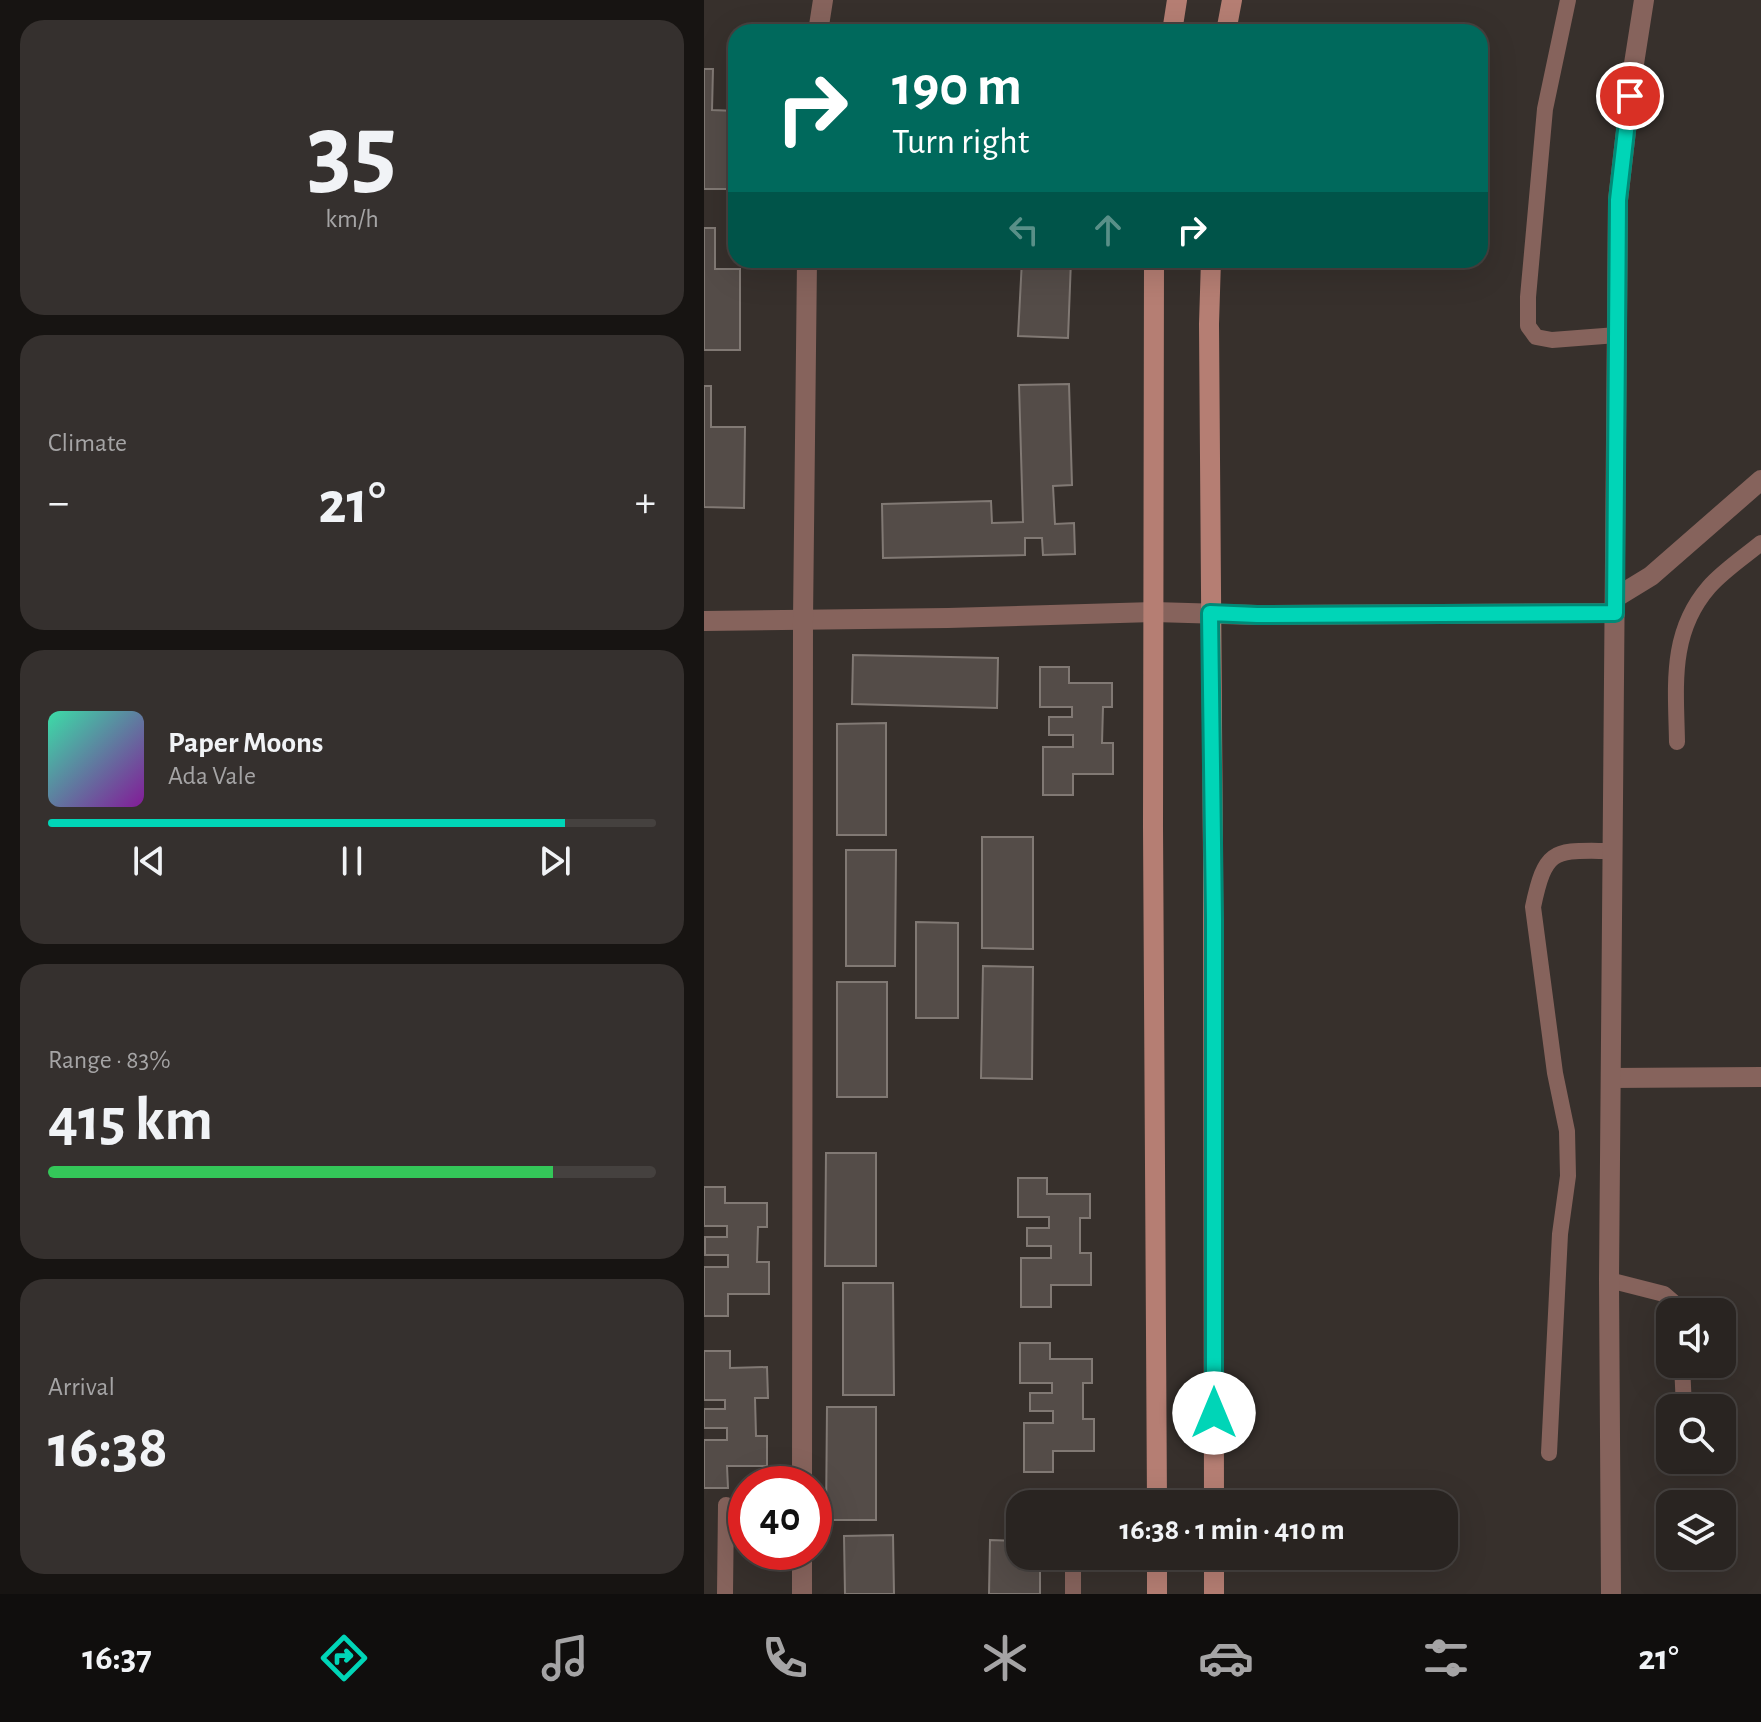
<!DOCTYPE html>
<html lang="en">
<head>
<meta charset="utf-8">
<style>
	:root { --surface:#292421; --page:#35302e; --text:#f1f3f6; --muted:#a5a4a5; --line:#45413f; --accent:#00d5b7 }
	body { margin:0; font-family:"Alegreya Sans",sans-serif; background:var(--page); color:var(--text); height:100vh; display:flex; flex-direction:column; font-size:30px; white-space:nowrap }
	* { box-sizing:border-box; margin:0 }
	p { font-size:26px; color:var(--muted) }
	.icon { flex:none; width:44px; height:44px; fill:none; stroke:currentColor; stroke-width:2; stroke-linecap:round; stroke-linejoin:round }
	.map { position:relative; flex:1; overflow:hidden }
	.panel { display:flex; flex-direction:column; gap:20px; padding:20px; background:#171412; width:704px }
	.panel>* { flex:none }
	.banner { position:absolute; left:24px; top:24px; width:760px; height:244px; border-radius:24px; box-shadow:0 8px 32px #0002,0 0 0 2px var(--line); background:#00695c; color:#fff; overflow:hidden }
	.buttons { position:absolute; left:952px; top:1298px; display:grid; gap:16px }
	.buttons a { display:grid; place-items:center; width:80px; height:80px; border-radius:16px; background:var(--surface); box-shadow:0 8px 32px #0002,0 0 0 2px var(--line); font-size:40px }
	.speed { position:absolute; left:24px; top:1466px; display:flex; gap:16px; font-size:40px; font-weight:700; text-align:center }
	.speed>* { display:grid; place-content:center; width:104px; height:104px; border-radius:50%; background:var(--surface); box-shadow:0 8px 32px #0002,0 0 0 2px var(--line); line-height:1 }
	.speed .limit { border:12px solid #d22; background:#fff; color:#111 }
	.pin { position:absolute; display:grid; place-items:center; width:68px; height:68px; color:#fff; margin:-34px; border:4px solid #fff; border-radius:50%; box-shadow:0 2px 8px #0007 }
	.me { position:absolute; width:88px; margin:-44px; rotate:0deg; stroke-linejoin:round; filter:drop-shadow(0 0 6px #0008) }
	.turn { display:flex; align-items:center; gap:28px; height:168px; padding:0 32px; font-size:36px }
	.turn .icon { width:104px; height:104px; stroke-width:2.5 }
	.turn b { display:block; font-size:56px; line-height:68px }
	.lanes { display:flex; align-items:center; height:76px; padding:0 32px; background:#0003; justify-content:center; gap:40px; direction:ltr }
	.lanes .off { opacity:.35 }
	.big { font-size:60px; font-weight:600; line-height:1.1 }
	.panel .card { flex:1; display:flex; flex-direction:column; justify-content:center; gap:12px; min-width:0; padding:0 28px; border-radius:24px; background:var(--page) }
	.panel .dial { align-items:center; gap:0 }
	.dial b { font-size:104px; line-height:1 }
	.song { display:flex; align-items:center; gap:24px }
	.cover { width:96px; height:96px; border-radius:12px; background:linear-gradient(135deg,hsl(160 70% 55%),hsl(290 70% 35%)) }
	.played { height:8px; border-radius:4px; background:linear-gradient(90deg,var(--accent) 85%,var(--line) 85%) }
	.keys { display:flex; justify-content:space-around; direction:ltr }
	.heat { display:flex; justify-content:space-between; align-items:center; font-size:44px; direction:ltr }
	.charge { height:12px; border-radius:6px; background:linear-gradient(90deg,#34c759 83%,var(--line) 0) }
	.trip { position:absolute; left:302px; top:1490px; width:452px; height:80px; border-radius:24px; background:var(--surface); box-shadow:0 8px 32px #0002,0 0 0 2px var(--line); font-weight:600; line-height:80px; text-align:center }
	.dock { display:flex; height:128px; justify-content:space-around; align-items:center; background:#100e0d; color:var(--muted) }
	.dock .icon { width:56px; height:56px }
	.dock .current { color:var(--accent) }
	.dock b { font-size:36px; color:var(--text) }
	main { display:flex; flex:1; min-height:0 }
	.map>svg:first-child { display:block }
	.building { fill:#544c48; stroke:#817974; stroke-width:2 }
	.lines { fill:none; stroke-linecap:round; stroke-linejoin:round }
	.lane { stroke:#86635c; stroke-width:16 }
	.street { stroke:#86635c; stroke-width:20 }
	.secondary { stroke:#b57e73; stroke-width:20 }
	.route-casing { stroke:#008a77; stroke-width:20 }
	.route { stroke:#00d5b7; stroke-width:14 }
</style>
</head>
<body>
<main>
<section class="panel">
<div class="card dial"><b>35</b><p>km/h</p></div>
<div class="card"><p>Climate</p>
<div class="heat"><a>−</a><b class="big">21°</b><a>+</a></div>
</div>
<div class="card">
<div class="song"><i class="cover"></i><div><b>Paper Moons</b><p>Ada Vale</p></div></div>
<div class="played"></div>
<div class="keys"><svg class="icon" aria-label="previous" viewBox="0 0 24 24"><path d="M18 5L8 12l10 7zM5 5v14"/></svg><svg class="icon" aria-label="pause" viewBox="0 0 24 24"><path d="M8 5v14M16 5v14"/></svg><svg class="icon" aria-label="next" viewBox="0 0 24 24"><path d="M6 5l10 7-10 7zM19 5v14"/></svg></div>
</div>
<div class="card"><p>Range · 83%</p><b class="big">415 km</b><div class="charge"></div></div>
<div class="card"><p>Arrival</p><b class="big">16:38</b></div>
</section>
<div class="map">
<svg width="1057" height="1594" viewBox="0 0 1057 1594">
	<rect width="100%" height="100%" fill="#37302c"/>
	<g class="building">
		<polygon points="0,69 9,69 8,110 32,111 32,189 0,189"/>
		<polygon points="0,228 11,228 11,269 36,269 36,350 0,350"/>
		<polygon points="318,260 367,260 364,338 314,336"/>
		<polygon points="365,384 368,485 349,486 351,524 370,523 371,554 339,555 338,538 321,538 321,555 179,558 178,504 287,501 288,523 319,522 315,385"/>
		<polygon points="0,386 7,386 7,427 41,427 40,508 0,507"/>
		<polygon points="149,655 294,658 293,708 148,704"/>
		<polygon points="336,667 365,667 365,683 408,683 408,707 399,707 398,743 409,743 409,774 369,774 369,795 339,795 339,747 369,747 369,735 345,735 345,717 368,717 368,707 336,707"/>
		<polygon points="182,723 182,835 133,835 133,724"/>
		<polygon points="278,837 329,837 329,949 278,948"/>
		<polygon points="142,850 192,850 191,966 142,966"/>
		<polygon points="212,922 254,923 254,1018 212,1018"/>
		<polygon points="279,966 329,967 328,1079 277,1078"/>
		<rect x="133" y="982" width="50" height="115"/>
		<polygon points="122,1153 172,1153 172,1266 121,1266"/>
		<polygon points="314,1178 343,1178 343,1194 386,1194 386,1218 376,1218 376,1253 387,1253 387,1285 347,1285 347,1307 317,1307 317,1258 347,1258 347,1246 323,1246 323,1228 345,1228 345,1217 314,1217"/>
		<polygon points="0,1187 21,1187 21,1203 63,1203 63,1227 54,1227 53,1262 65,1262 65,1294 24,1294 24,1316 0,1316 0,1267 24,1267 24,1255 1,1255 1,1237 23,1237 23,1226 0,1226"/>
		<polygon points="139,1283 189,1283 190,1395 139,1395"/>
		<polygon points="316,1343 346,1343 346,1359 388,1359 388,1383 379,1383 379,1419 390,1419 390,1451 349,1451 349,1472 320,1472 320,1423 349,1423 349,1411 326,1411 326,1393 348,1393 348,1383 316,1383"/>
		<polygon points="0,1351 26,1351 26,1368 63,1367 64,1398 51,1398 52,1436 63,1436 63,1466 23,1466 24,1488 0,1488 0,1440 23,1440 23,1428 0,1428 0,1409 21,1409 21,1400 0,1400"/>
		<polygon points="123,1407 172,1407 172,1520 122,1520"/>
		<polygon points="189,1535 190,1594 141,1594 140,1536"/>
		<polygon points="286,1540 316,1541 316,1556 336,1556 336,1594 285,1594"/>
	</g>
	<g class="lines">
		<g class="lane">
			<polyline points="864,0 841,109 824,297 824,326 832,337 848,340 913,335"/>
			<path d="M 973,742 C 972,686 965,633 1005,587 C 1019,571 1040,557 1057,543"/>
			<polyline points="905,1280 960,1294 975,1307 976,1312"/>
			<polyline points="978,1364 980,1408"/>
			<path d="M 845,1453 L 856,1234 L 864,1176 L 863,1131 L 851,1073 L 829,907 C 842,845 851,851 909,851"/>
			<polyline points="983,1460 983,1461"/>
			<polyline points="384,1504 392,1500 453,1501"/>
			<polyline points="369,1556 369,1594"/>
			<polyline points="21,1594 22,1505"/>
		</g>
		<g class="street">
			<polyline points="114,32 119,0"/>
			<polyline points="911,598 947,576 1057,480"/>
			<polyline points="0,621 244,618 450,612 553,615 911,613"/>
			<polyline points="907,1078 1057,1077"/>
			<polyline points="98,1484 99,620 103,260"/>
			<polyline points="98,1594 98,1552"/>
			<polyline points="907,1594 905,1280 914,200 929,70 940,0"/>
		</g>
		<g class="secondary">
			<polyline points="468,32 473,0"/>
			<polyline points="522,32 528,0"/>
			<polyline points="450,260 449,827 453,1504"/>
			<polyline points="507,260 505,324 509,856 510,1504"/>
			<polyline points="453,1556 453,1594"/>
			<polyline points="510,1594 510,1556"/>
		</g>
	</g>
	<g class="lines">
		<g class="route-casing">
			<polyline id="route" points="510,1413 510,919 506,613 553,615 911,613 914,200 926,96"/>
		</g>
		<use href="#route" class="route"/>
	</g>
</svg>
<div class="buttons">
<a><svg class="icon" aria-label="sound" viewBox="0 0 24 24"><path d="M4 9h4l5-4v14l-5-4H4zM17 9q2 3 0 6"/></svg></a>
<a><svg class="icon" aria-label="search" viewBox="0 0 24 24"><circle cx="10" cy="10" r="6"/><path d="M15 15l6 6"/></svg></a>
<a><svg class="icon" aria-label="layers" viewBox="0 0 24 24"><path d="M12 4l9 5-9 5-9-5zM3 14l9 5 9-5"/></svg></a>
</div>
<div class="speed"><div class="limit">40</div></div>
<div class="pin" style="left:926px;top:96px;background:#d93025"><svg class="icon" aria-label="arrive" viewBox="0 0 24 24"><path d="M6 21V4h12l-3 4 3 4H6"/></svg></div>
<svg class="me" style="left:510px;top:1413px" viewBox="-20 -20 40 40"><circle r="19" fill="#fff"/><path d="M0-13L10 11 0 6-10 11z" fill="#00d5b7"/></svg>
<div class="trip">16:38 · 1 min · 410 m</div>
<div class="banner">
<div class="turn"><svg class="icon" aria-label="right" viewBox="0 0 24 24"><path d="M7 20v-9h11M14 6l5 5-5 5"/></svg><div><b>190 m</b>Turn right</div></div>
<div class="lanes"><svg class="icon off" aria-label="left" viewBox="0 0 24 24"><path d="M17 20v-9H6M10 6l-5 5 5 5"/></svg><svg class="icon off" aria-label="ahead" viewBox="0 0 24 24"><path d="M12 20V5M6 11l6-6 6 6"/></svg><svg class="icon" aria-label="right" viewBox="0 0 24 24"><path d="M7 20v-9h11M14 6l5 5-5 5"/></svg></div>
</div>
</div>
</main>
<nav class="dock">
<b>16:37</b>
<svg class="icon current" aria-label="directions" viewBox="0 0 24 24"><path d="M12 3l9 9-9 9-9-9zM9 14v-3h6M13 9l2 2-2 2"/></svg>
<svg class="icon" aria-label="music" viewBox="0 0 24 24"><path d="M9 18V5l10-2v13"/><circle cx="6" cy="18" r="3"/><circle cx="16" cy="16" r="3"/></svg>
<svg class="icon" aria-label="phone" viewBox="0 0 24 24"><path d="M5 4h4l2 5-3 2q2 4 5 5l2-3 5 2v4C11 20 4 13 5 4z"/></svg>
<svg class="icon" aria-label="climate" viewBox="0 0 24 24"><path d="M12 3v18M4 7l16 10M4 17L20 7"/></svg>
<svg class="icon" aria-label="car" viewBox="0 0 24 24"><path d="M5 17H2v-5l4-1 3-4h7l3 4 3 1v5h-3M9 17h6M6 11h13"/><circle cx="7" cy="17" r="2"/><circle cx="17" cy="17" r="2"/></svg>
<svg class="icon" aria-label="filters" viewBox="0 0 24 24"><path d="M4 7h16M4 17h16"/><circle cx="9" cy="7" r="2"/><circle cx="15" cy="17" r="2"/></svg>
<b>21°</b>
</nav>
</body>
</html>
